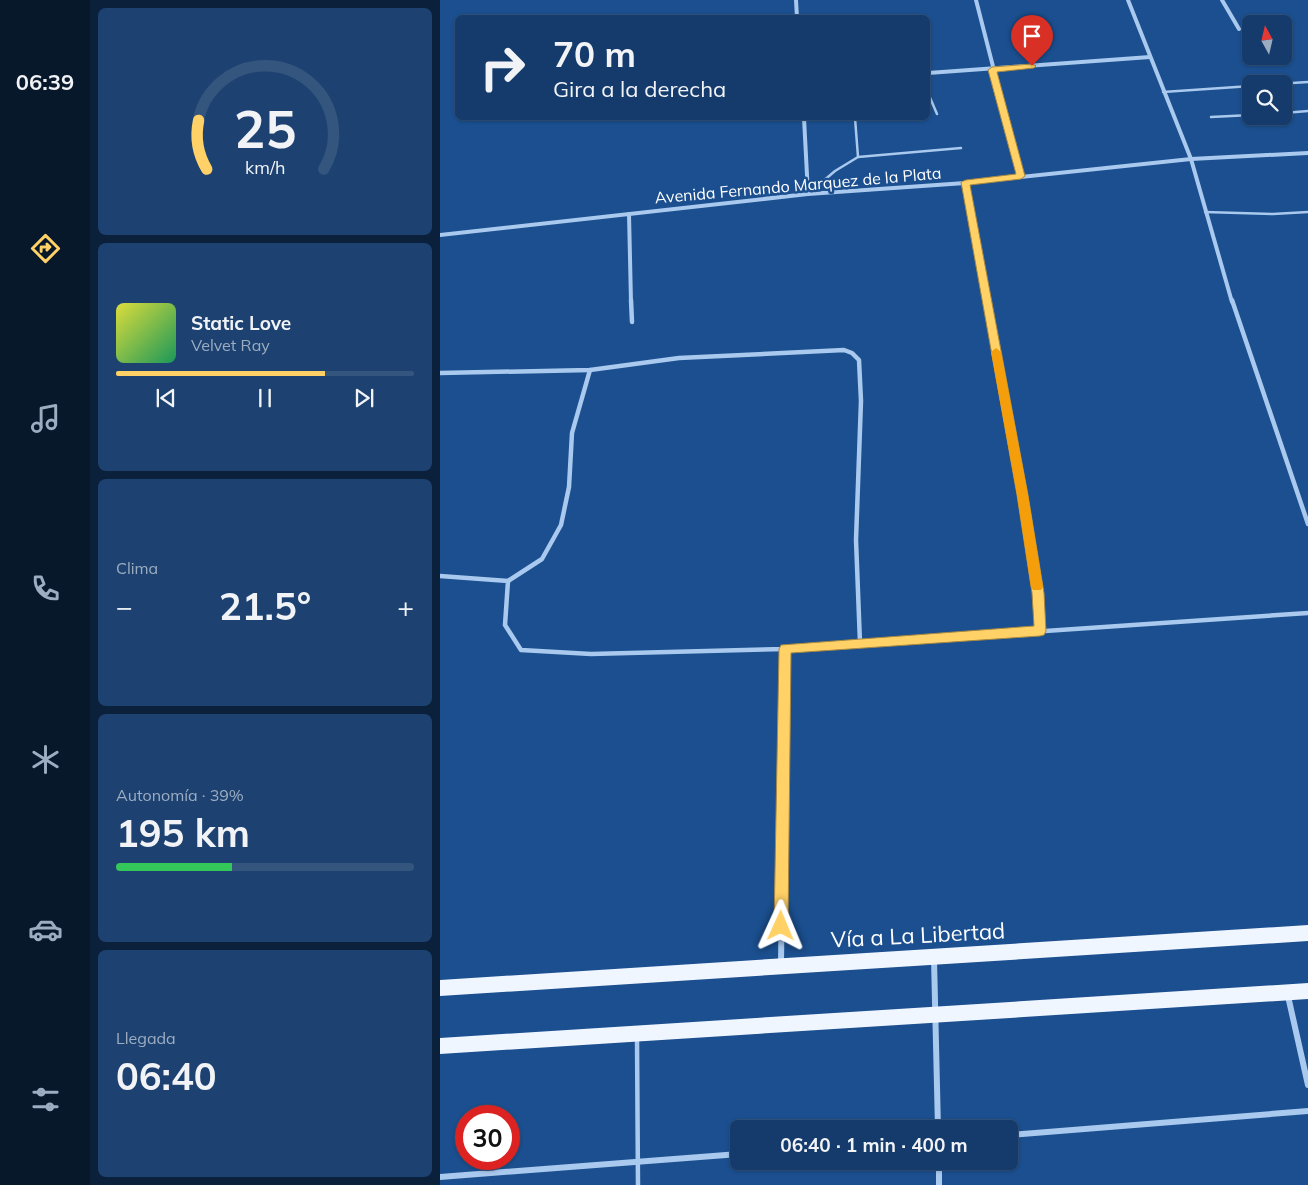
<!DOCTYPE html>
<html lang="es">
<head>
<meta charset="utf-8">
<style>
	:root { --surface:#143b6b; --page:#1d4271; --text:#f1f3f6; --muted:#9dadc1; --line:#33557e; --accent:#ffd166 }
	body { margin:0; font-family:Mulish,sans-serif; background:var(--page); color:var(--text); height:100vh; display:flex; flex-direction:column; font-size:19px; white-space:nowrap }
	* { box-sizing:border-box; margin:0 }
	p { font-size:16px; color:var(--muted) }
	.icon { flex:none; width:28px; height:28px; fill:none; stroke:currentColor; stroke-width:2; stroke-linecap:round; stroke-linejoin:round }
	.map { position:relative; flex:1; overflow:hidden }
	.panel { display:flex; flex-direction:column; gap:8px; padding:8px; background:#0b203b; width:350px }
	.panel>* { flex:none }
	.hud { position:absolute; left:15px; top:15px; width:475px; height:105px; border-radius:8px; box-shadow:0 1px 4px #0004,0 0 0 1px var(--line); background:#143b6b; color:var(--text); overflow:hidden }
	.needle { width:32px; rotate:352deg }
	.controls { position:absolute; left:802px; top:15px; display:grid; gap:10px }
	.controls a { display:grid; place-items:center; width:50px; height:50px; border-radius:8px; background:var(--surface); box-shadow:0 1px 4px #0004,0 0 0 1px var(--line); font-size:25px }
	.speed { position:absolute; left:15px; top:1105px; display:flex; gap:10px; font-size:25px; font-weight:700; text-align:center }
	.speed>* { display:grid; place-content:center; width:65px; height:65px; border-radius:50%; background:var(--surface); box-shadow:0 1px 4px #0004,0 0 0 1px var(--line); line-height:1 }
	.speed .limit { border:8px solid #d22; background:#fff; color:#111 }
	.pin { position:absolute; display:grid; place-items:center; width:42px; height:42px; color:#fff; margin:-51px -21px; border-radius:50% 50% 50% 0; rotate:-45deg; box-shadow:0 0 5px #0007 }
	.pin .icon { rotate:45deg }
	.me { position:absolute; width:55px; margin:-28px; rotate:1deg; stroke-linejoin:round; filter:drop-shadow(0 0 4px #0008) }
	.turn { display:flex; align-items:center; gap:18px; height:105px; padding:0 15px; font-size:22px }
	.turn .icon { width:65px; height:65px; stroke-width:2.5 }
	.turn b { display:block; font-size:35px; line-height:42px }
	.big { font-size:38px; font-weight:700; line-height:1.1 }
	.panel .card { flex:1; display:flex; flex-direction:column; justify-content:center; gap:8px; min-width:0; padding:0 18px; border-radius:8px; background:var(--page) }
	.panel .dial { align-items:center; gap:0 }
	.dial svg { height:130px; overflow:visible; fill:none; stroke:var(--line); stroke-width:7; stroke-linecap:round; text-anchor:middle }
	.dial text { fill:var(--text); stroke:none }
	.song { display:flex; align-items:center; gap:15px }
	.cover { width:60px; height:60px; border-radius:8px; background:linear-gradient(135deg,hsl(60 70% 55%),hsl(150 70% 35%)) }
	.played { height:5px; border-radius:2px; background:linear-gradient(90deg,var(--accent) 70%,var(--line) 70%) }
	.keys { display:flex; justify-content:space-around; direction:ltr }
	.heat { display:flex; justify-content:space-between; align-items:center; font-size:28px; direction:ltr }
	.charge { height:8px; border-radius:4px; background:linear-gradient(90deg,#34c759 39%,var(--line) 0) }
	.trip { position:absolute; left:290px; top:1120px; width:288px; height:50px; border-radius:8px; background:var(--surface); box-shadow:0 1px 4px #0004,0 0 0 1px var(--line); font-weight:700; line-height:50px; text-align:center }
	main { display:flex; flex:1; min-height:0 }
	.tabs { display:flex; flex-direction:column; width:90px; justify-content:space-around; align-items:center; background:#08182b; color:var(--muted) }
	.tabs .icon { width:35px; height:35px }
	.tabs .current { color:var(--accent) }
	.tabs b { font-size:22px; color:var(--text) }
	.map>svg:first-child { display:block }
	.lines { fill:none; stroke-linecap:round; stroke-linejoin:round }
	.lane-far1 { stroke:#a9c9ee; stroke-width:2.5 }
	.lane { stroke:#a9c9ee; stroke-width:4.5 }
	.street-far2 { stroke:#a9c9ee; stroke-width:4 }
	.street-far1 { stroke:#a9c9ee; stroke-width:4.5 }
	.street { stroke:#a9c9ee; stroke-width:6 }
	.primary { fill:#f0f6ff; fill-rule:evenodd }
	.route { fill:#ffd166; stroke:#a68842 }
	.slow { fill:#f59e0b }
	.labels { text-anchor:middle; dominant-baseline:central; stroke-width:5; stroke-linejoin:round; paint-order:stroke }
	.far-street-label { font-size:16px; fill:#fff; stroke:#1b4f8f }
	.near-street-label { font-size:22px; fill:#fff; stroke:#1b4f8f }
</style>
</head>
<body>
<main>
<nav class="tabs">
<b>06:39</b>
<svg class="icon current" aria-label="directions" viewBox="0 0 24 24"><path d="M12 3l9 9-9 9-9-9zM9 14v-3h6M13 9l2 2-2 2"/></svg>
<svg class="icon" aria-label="music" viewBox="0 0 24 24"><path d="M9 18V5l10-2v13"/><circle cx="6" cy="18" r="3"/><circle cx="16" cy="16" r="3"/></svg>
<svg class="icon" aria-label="phone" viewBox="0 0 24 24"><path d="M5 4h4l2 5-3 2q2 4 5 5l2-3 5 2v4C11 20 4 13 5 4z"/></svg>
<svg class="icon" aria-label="climate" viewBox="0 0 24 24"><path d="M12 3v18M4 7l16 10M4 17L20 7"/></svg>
<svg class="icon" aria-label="car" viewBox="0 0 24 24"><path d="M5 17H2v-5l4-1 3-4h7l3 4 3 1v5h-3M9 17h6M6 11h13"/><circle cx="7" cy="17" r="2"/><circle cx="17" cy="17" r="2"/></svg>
<svg class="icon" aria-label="filters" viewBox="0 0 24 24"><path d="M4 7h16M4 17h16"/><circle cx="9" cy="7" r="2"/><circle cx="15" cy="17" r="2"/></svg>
</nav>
<section class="panel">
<div class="card dial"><svg viewBox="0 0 100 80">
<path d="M14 69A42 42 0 1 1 86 69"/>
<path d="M14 69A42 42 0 0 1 9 39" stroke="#ffd166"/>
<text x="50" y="56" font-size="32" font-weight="700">25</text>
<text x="50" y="72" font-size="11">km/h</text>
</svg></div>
<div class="card">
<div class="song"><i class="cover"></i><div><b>Static Love</b><p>Velvet Ray</p></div></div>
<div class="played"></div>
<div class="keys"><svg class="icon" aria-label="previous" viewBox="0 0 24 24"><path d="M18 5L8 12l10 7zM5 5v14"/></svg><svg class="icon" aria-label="pause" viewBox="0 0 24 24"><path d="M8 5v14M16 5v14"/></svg><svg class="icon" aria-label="next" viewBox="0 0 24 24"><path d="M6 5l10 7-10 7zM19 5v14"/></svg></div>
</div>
<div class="card"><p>Clima</p>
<div class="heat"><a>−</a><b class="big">21.5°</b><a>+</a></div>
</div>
<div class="card"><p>Autonomía · 39%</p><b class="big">195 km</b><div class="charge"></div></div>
<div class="card"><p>Llegada</p><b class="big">06:40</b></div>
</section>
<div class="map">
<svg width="868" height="1185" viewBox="0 0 868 1185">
	<rect width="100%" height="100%" fill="#1b4f8f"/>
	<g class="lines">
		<g class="lane-far1">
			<polyline points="836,84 868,82"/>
			<polyline points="723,92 811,86"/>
			<polyline points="488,93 497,114"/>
			<polyline points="844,113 868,111"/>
			<polyline points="771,117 811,115"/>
			<polyline points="415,118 418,157"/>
			<polyline points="368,194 395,171 418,157 521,148"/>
			<polyline points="765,212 833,214 868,212"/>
		</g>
		<polyline class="lane" points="197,1038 198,1185"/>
		<g class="street-far2">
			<polyline points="356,0 357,18"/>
			<polyline points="536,0 581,176"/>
			<polyline points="688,0 751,159 792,302"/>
			<polyline points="782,0 799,29"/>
			<polyline points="488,73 710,57"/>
			<polyline points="364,118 368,194"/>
			<polyline points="525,183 547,302"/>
			<polyline points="189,214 191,302"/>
			<polyline points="0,235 368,194 525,183 751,159 868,153"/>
		</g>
		<g class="street-far1">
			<polyline points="191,300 192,322"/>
			<path d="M 547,300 C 567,410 594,520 600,631"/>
			<polyline points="792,300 868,524"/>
			<polyline points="0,373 150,370 239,358 404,350 412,353 419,360 421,401 416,540 420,643"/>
			<polyline points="0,576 68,581 65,625 81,650 151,654 345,649 868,613"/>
			<polyline points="68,581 102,559 121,525 129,487 132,433 150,370"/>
			<polyline points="344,689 345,649"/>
		</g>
		<g class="street">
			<polyline points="494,959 498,1129"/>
			<polyline points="341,963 345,687"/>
			<polyline points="848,996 868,1085"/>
			<polyline points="569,1135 868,1111"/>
			<polyline points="499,1161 499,1185"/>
			<polyline points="0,1177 299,1154"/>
		</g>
		<g class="primary">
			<polygon points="868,925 868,941 0,996 0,980"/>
			<polygon points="868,983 868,999 0,1054 0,1038"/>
		</g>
	</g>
	<polygon class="route" points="592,64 596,66 594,68 557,72 585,176 581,179 530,185 588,495 604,593 606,631 604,635 600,636 351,653 348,926 346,931 341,933 336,931 334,926 339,649 341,645 594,626 592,593 577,495 521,182 526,180 576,174 548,70 552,67"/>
	<polygon class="slow" points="556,348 561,352 588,495 603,587 601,590 593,590 591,587 577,495 551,352"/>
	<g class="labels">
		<g class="far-street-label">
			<text transform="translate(358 185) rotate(-5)">Avenida Fernando Marquez de la Plata</text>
		</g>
		<g class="near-street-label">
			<text transform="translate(478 935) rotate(-3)">Vía a La Libertad</text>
		</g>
	</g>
</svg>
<div class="controls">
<a><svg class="needle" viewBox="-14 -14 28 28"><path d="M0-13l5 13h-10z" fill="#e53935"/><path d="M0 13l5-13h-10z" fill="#9dadc1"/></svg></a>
<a><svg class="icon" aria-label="search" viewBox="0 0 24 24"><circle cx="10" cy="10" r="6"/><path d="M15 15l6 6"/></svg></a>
</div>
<div class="speed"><div class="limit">30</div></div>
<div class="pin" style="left:592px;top:66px;background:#d93025"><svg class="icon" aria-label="arrive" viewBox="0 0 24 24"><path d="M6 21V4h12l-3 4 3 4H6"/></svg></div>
<svg class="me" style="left:341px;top:926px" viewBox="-20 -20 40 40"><path d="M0-17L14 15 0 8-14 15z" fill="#ffd166" stroke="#fff" stroke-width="4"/></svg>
<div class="trip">06:40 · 1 min · 400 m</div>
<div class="hud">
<div class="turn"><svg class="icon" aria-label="right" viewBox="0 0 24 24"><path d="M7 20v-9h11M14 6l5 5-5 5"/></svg><div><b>70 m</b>Gira a la derecha</div></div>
</div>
</div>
</main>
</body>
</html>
